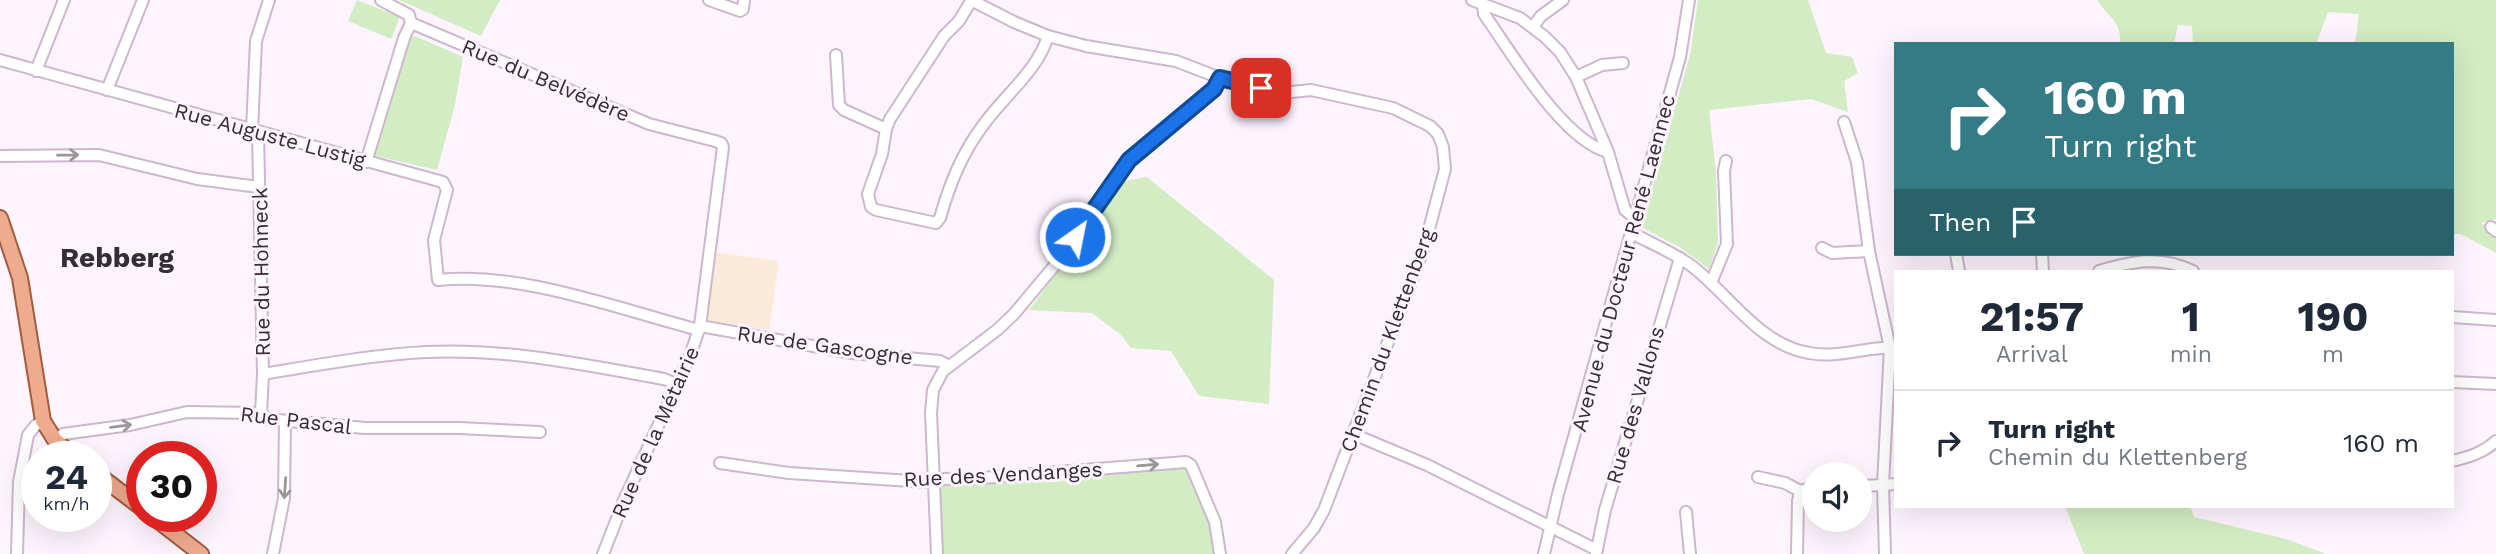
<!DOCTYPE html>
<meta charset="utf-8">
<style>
body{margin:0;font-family:"Work Sans",sans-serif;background:#f6f6f7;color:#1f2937;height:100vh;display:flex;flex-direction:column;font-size:26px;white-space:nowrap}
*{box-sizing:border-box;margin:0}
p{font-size:23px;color:#747a83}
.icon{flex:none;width:38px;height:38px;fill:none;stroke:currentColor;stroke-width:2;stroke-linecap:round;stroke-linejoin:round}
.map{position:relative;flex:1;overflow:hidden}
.side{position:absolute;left:1894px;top:270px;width:560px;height:238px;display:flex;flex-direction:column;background:#fff;border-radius:0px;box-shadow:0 7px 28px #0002}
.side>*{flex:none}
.banner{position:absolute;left:1894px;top:42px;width:560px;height:214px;border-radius:0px;box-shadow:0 7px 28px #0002;background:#347b86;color:#fff;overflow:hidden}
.fabs{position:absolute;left:1802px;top:462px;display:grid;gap:14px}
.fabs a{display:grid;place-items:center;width:70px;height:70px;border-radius:50%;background:#fff;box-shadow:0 7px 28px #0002;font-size:35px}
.speed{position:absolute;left:21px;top:441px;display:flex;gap:14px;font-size:35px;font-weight:700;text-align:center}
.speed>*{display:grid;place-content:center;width:91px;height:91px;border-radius:50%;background:#fff;box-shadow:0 7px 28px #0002;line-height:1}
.speed small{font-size:18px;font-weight:400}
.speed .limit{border:10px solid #d22;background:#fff;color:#111}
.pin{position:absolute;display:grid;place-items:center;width:60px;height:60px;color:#fff;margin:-30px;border-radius:14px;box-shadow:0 4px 10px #0006}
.me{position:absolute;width:77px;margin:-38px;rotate:33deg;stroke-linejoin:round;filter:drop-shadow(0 0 5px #0008)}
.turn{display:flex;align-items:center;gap:24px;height:147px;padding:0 35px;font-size:32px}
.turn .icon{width:91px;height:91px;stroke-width:2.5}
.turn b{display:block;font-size:49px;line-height:60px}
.then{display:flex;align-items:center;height:66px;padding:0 35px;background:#0003;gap:14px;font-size:26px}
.eta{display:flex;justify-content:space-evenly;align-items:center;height:119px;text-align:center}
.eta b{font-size:42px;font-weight:700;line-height:49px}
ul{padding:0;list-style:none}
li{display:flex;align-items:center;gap:21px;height:105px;padding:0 35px;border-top:2px solid #e0e1e3}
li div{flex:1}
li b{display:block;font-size:26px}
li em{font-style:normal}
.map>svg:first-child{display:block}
</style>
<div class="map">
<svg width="2496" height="554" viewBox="0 0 2496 554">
<rect width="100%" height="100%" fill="#fef4fe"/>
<!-- education -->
<polygon fill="#fcead9" points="712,252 779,261 769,330 704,320"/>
<!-- green -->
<g fill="#d2ecc3">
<polygon points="357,0 400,17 391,39 348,21"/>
<polygon points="399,0 500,0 481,36"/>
<polygon points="1698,0 1808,0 1826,53 1852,57 1858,73 1844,81 1848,112 1811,99 1709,110 1716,172 1718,242 1709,269 1681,248 1641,227 1690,55"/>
<path d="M2097 0H2496V219L2481 223 2496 235V253L2461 234H2452V44H2355L2359 14 2328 12 2316 44H2193L2192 26 2178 25 2174 44H2120C2122 21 2107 16 2097 0Z"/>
<polygon points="415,36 463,57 455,105 437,170 371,155 407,44 410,38"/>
<polygon points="1147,177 1274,280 1269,404 1199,396 1171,351 1131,348 1121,335 1092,313 1029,310 1125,181"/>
<polygon points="1184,465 1209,515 1217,554 940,554 938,498 940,482"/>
<polygon points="2065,506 2190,506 2194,517 2286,539 2326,554 2084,554"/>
</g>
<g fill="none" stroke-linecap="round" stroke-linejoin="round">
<defs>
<g id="minor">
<polyline points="381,0 409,15 411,23 649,124 715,141 721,143 723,147 700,326 690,356 625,498 603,554"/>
<polyline points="709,0 740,11 743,9 744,0"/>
<polyline points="971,0 1014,22 1048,36 1086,46 1176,61 1220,78 1282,93 1311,90 1393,108 1430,126 1438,134 1443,147 1445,169 1424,248 1324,510 1314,528 1292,554"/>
<polyline points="1472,0 1520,18 1545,37 1560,52 1576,77 1608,152 1625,210 1636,219"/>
<path d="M971 1 959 21 944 36 890 119 886 129 882 154 868 194 871 207 876 210 936 223 940 218C950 183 962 153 984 124 1005 95 1038 70 1048 36"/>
<path d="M1483 6 1484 14C1511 52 1563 141 1608 152"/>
<polyline points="1533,27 1541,16 1563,0"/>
<polyline points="836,55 839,105 844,110 886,129"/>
<path d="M0 60 443 182 447 190 434 240 438 280C519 271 619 309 699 330"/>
<polyline points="36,71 64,0"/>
<polyline points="1576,77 1602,65 1623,63"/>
<polyline points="107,90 143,0"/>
<polyline points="1844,122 1857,162 1869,251 1890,348 1883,485 1860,486"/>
<polyline points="252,130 256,41 269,0"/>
<polyline points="258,132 263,374 261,413"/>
<polyline points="0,156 99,155 197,179 259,187"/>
<polyline points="366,162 404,38 411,23"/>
<polyline points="2491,227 2496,231"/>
<path d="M1632 233C1652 244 1675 253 1693 267 1730 296 1760 345 1809 353 1838 359 1867 346 1895 348"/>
<polyline points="1822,248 1832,253 1869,251"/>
<polyline points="1956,254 1959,271"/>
<polyline points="2042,254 2043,271"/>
<path d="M2099 271C2133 261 2160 255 2193 271"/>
<polyline points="1711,283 1727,244 1724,171 1726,161"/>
<polyline points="2452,317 2496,320"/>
<polyline points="700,326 852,353 940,361 949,366"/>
<path d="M263 374C317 365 371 355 426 352 506 348 586 365 664 379L676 384"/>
<polyline points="2452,382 2496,384"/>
<polyline points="1353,434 1427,465 1597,550"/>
<polyline points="55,440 63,434 130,425 187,412 261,413 267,419 365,428 459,428 540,432"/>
<path d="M2452 461C2469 457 2483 453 2496 441"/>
<polyline points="720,463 789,473 926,482 944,479 982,478 1186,462 1191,465 1215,522 1220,554"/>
<polyline points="1758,477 1785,483 1800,491"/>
<polyline points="1686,512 1690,554"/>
<polyline points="17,554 19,482 28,435 35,426 43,421"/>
<polyline points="273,554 284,498 285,421"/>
<polyline points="937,554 931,413 933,390 943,371 997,330 1014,314 1060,259 1103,194 1129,160 1214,89 1220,78"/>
<polyline points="1544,554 1558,494 1680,57 1689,0"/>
<polyline points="1596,554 1605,510 1680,258"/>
<polyline points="1797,554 1798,501 1800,491 1815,487"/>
<polyline points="1885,554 1883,485 1895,484"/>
</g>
<g id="major">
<polyline points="0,218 20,278 43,421 55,440 75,457"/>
<polyline points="96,473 142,508"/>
<polyline points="152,516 201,554"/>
</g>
</defs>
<!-- minor casing -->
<use href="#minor" stroke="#cdb7ce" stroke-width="14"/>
<!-- major casing -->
<use href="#major" stroke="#a55b3d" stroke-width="18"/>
<!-- minor -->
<use href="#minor" stroke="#fff" stroke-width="10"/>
<!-- major -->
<use href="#major" stroke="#eeac8e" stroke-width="14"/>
</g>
<!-- one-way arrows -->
<defs><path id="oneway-shaft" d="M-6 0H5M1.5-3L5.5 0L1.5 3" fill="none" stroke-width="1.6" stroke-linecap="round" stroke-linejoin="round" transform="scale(1.75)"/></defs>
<g stroke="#9a969a">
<use href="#oneway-shaft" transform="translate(68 155) rotate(-1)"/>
<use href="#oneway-shaft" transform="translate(121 426) rotate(-8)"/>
<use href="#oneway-shaft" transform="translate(1148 465) rotate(-5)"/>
<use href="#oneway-shaft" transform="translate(285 488) rotate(94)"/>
</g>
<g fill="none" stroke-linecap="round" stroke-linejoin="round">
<defs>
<polyline id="route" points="1075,237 1129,160 1214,89 1220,78 1261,88"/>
</defs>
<!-- route casing -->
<use href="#route" stroke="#114b97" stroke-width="18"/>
<!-- route -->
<use href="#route" stroke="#1a73e8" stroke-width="12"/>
</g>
<g text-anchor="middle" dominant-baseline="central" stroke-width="6" stroke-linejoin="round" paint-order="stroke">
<!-- street labels -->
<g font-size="21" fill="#352c35" stroke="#fef4fe">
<text transform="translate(546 80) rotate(23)">Rue du Belvédère</text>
<text transform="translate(270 135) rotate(15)">Rue Auguste Lustig</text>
<text transform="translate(1623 263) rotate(-75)">Avenue du Docteur René Laennec</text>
<text transform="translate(261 272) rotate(-91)">Rue du Hohneck</text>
<text transform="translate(1387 340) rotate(-70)">Chemin du Klettenberg</text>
<text transform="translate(825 345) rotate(8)">Rue de Gascogne</text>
<text transform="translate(1635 405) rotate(-74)">Rue des Vallons</text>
<text transform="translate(296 420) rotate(7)">Rue Pascal</text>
<text transform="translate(655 432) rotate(-66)">Rue de la Métairie</text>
<text transform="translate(1003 474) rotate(-3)">Rue des Vendanges</text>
</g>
<!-- district labels -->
<g font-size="28" font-weight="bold" fill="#352c35" stroke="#fef4fe">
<text x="117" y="257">Rebberg</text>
</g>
</g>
</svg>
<div class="fabs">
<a><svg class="icon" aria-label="sound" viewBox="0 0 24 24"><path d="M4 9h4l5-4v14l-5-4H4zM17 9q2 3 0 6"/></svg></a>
</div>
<div class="speed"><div>24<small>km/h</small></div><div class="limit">30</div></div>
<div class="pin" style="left:1261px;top:88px;background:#d93025"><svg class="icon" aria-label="arrive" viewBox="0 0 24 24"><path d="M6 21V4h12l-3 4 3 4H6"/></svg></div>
<svg class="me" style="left:1075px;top:237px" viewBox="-20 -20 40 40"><circle r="17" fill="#1a73e8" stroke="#fff" stroke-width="3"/><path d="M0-11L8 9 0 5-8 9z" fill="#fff"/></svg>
<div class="banner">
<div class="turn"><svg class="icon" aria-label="right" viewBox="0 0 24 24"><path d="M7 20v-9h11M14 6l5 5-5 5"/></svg><div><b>160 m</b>Turn right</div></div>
<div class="then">Then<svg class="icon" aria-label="arrive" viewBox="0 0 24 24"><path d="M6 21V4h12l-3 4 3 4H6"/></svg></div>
</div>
<section class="side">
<div class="eta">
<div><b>21:57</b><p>Arrival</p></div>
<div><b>1</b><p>min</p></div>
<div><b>190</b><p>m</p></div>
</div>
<ul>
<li><svg class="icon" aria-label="right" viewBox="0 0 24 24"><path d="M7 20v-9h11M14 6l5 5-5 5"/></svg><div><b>Turn right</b><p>Chemin du Klettenberg</p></div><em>160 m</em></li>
</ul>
</section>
</div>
